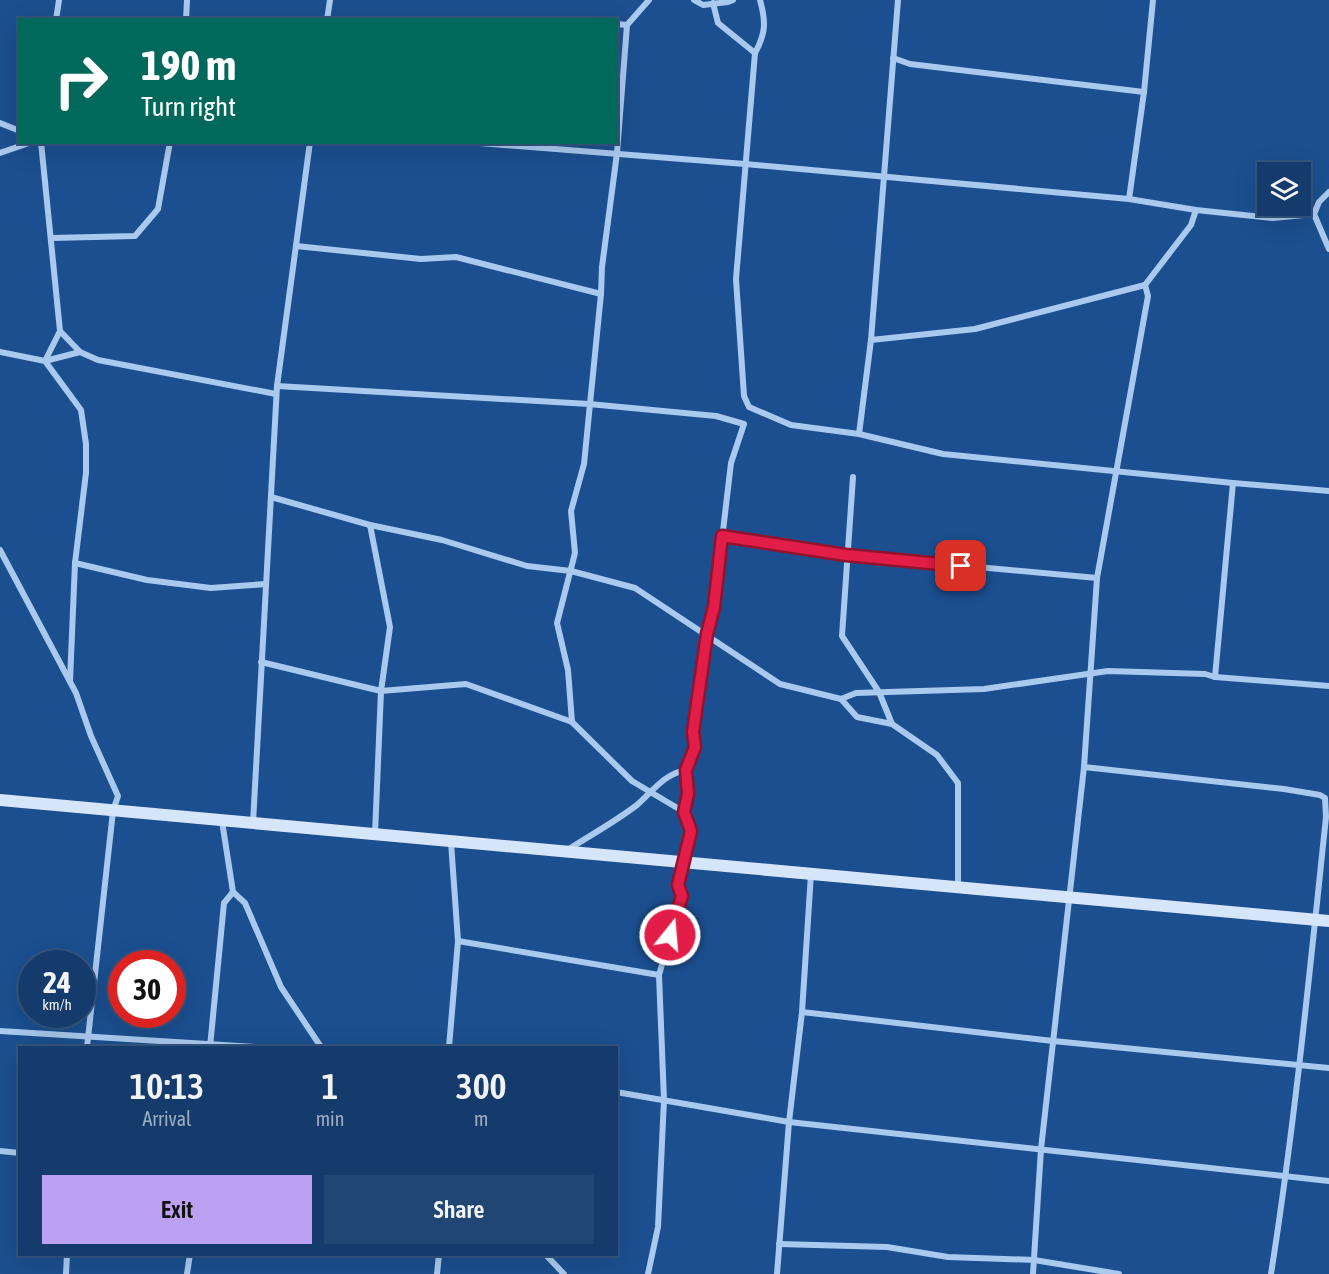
<!DOCTYPE html>
<style>
body{margin:0;font-family:"Asap Condensed",sans-serif;background:#214673;color:#f1f3f6;height:100vh;display:flex;flex-direction:column;font-size:22px;white-space:nowrap}
*{box-sizing:border-box;margin:0}
p{font-size:20px;color:#9dadc1}
.icon{flex:none;width:33px;height:33px;fill:none;stroke:currentColor;stroke-width:2;stroke-linecap:round;stroke-linejoin:round}
.map{position:relative;flex:1;overflow:hidden}
.panel{position:absolute;left:18px;top:1046px;width:600px;height:210px;display:flex;flex-direction:column;background:#143b6b;border-radius:0px;box-shadow:0 6px 24px #0002,0 0 0 2px #33557e}
.panel>*{flex:none}
.banner{position:absolute;left:18px;top:18px;width:600px;height:126px;border-radius:0px;box-shadow:0 6px 24px #0002,0 0 0 2px #33557e;background:#00695c;color:#fff;overflow:hidden}
.tools{position:absolute;left:1257px;top:162px;display:grid;gap:12px}
.tools a{display:grid;place-items:center;width:54px;height:54px;border-radius:0px;background:#143b6b;box-shadow:0 6px 24px #0002,0 0 0 2px #33557e;font-size:30px}
.speed{position:absolute;left:18px;top:950px;display:flex;gap:12px;font-size:30px;font-weight:700;text-align:center}
.speed>*{display:grid;place-content:center;width:78px;height:78px;border-radius:50%;background:#143b6b;box-shadow:0 6px 24px #0002,0 0 0 2px #33557e;line-height:1}
.speed small{font-size:15px;font-weight:400}
.speed .limit{border:9px solid #d22;background:#fff;color:#111}
.pin{position:absolute;display:grid;place-items:center;width:51px;height:51px;color:#fff;margin:-26px;border-radius:12px;box-shadow:0 3px 9px #0006}
.me{position:absolute;width:66px;margin:-33px;rotate:17deg;stroke-linejoin:round;filter:drop-shadow(0 0 4px #0008)}
.turn{display:flex;align-items:center;gap:21px;height:126px;padding:0 24px;font-size:27px}
.turn .icon{width:78px;height:78px;stroke-width:2.5}
.turn b{display:block;font-size:42px;line-height:51px}
.eta{display:flex;justify-content:space-evenly;align-items:center;height:102px;text-align:center}
.eta b{font-size:36px;font-weight:600;line-height:42px}
.action{display:flex;gap:12px;margin-top:auto;padding:12px 24px}
.action a{flex:1;height:69px;border-radius:0px;background:#bca0f2;color:#111;font-size:24px;font-weight:600;line-height:69px;text-align:center}
.action a+a{background:#214673;color:#f1f3f6}
.map>svg:first-child{display:block}
</style>
<div class="map">
<svg width="1329" height="1274" viewBox="0 0 1329 1274">
<rect width="100%" height="100%" fill="#1b4f8f"/>
<g fill="none" stroke-linecap="round" stroke-linejoin="round">
<!-- street -->
<g stroke="#a9c9ee" stroke-width="6">
<polyline points="694,0 703,5 728,2 733,0"/>
<path d="M760 0C766 22 766 33 755 53L736 279 744 396 749 407 791 425 859 434 943 454 1233 483 1329 491"/>
<polyline points="713,3 718,23 755,53"/>
<polyline points="56,20 59,0"/>
<polyline points="186,20 187,0"/>
<polyline points="327,20 330,0"/>
<polyline points="616,24 627,25"/>
<polyline points="893,58 910,64 1144,92"/>
<polyline points="0,123 20,131"/>
<polyline points="41,142 60,331 80,352 98,360 276,394"/>
<polyline points="467,142 745,164 1129,199 1196,210 1273,218 1314,214"/>
<polyline points="0,153 32,142"/>
<polyline points="1329,192 1319,202 1314,214 1329,249"/>
<polyline points="1129,199 1144,92 1153,0"/>
<polyline points="52,238 135,236 158,209 170,142"/>
<polyline points="296,246 421,259 456,257 601,294 602,267 617,153 627,25 649,0"/>
<polyline points="60,331 45,361 81,410 86,444 86,473 75,563 147,580 211,588 266,584"/>
<polyline points="871,340 975,329 1145,285 1191,225 1196,210"/>
<polyline points="0,352 45,361 80,352"/>
<polyline points="277,386 589,404 716,416 744,424 731,463 714,607 707,634 693,732 695,747 686,770 688,794 684,812 691,831 678,885 682,896 659,975 664,1100 658,1227 648,1274"/>
<polyline points="859,434 871,340 898,0"/>
<polyline points="853,477 842,636 879,692 892,724"/>
<polyline points="271,497 370,525 442,540 527,566 571,571 635,588 780,684 841,699 857,717 892,724 937,755 958,783 958,887"/>
<polyline points="370,525 390,627 381,691 375,834"/>
<polyline points="722,536 847,555 1097,578"/>
<polyline points="0,550 76,693 91,736 118,796 113,811 87,1047"/>
<polyline points="261,662 381,691 466,684 572,722 632,781 684,812"/>
<polyline points="1215,677 1233,483"/>
<polyline points="70,681 75,563"/>
<polyline points="841,699 856,693 984,689 1108,671 1205,674 1215,677 1329,686"/>
<polyline points="572,722 568,670 557,623 575,553 571,511 584,464 601,294"/>
<path d="M1084 767 1284 789 1320 795 1325 798 1326 817C1310 969 1295 1122 1271 1274"/>
<polyline points="222,821 233,892 245,903 281,987 321,1047"/>
<polyline points="253,823 277,386 310,142"/>
<path d="M569 849C591 835 616 821 637 805 653 791 664 774 686 770"/>
<polyline points="458,941 659,975"/>
<polyline points="802,1012 1053,1041 1329,1068"/>
<polyline points="0,1031 255,1047"/>
<polyline points="210,1047 224,903 233,892"/>
<polyline points="449,1047 458,941 451,842"/>
<polyline points="616,1092 789,1122 1329,1181"/>
<polyline points="0,1151 20,1153"/>
<polyline points="779,1244 887,1247 948,1257 1034,1260 1119,1274"/>
<polyline points="545,1254 564,1274"/>
<polyline points="66,1274 67,1254"/>
<polyline points="187,1274 190,1254"/>
<polyline points="437,1274 439,1254"/>
<polyline points="777,1274 789,1122 802,1012 811,874"/>
<polyline points="1033,1274 1041,1149 1084,767 1097,578 1148,296 1145,285"/>
</g>
<!-- secondary -->
<polyline stroke="#d6e6fa" stroke-width="12" points="0,800 1329,921"/>
</g>
<g fill="none" stroke-linecap="round" stroke-linejoin="round">
<defs>
<polyline id="route" points="670,935 682,896 678,885 691,831 684,812 688,794 686,770 695,747 693,732 707,634 714,607 722,536 846,555 961,566"/>
</defs>
<!-- route casing -->
<use href="#route" stroke="#92132f" stroke-width="15"/>
<!-- route -->
<use href="#route" stroke="#e11d48" stroke-width="10"/>
</g>
</svg>
<div class="tools">
<a><svg class="icon" aria-label="layers" viewBox="0 0 24 24"><path d="M12 4l9 5-9 5-9-5zM3 14l9 5 9-5"/></svg></a>
</div>
<div class="speed"><div>24<small>km/h</small></div><div class="limit">30</div></div>
<div class="pin" style="left:961px;top:566px;background:#d93025"><svg class="icon" aria-label="arrive" viewBox="0 0 24 24"><path d="M6 21V4h12l-3 4 3 4H6"/></svg></div>
<svg class="me" style="left:670px;top:935px" viewBox="-20 -20 40 40"><circle r="17" fill="#e11d48" stroke="#fff" stroke-width="3"/><path d="M0-11L8 9 0 5-8 9z" fill="#fff"/></svg>
<div class="banner">
<div class="turn"><svg class="icon" aria-label="right" viewBox="0 0 24 24"><path d="M7 20v-9h11M14 6l5 5-5 5"/></svg><div><b>190 m</b>Turn right</div></div>
</div>
<section class="panel">
<div class="eta">
<div><b>10:13</b><p>Arrival</p></div>
<div><b>1</b><p>min</p></div>
<div><b>300</b><p>m</p></div>
</div>
<div class="action"><a>Exit</a><a>Share</a></div>
</section>
</div>
